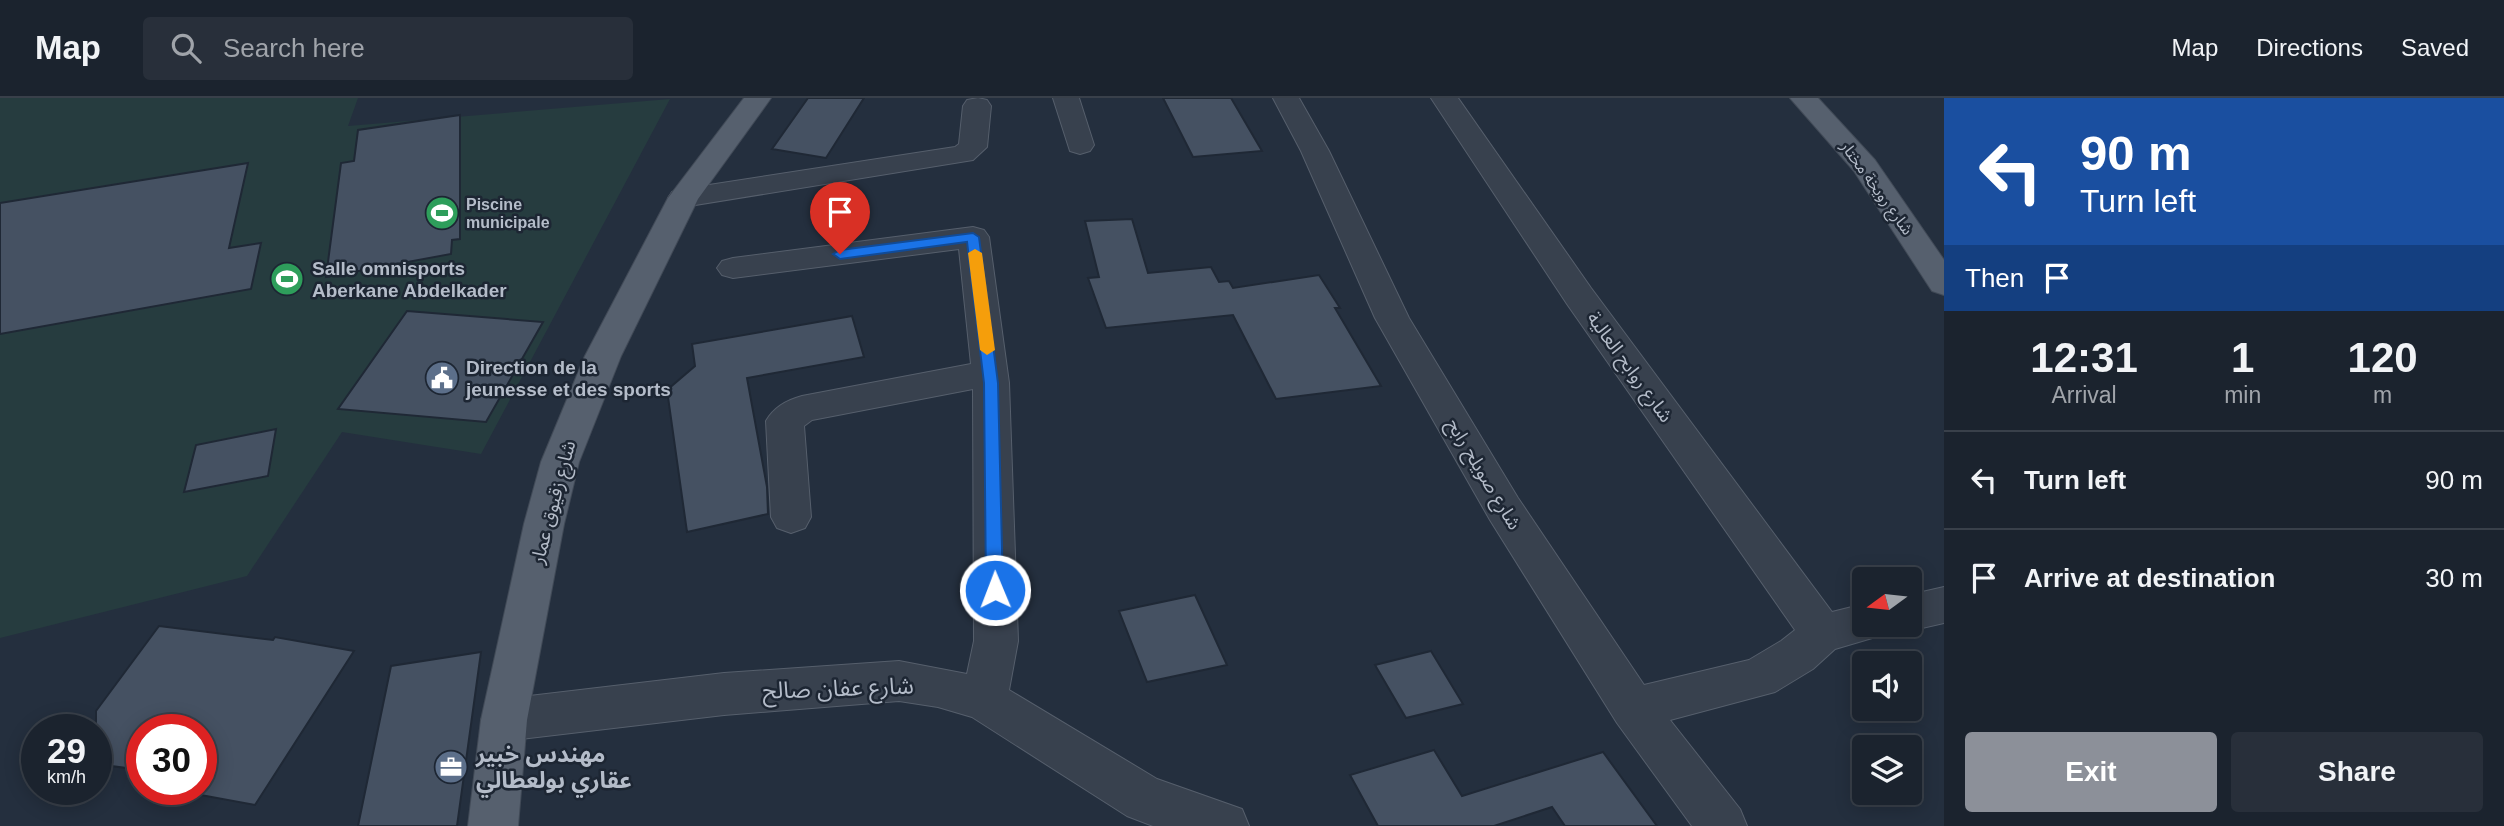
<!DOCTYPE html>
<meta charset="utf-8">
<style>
body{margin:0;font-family:Helvetica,"Noto Sans Arabic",sans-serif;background:#282f3a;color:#f1f3f6;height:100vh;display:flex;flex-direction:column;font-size:26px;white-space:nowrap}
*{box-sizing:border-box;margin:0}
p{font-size:23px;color:#a0a4aa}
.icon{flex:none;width:38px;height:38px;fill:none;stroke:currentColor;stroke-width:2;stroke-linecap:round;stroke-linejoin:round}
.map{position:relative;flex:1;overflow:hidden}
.drawer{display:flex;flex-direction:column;background:#1b232e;width:560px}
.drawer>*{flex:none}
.hud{background:#1a4fa0;color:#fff;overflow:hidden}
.needle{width:46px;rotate:255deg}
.controls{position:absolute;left:1852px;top:469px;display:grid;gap:14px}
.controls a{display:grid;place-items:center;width:70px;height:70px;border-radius:7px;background:#1b232e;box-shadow:0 4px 18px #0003,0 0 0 2px #39404a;font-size:35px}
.speed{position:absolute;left:21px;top:616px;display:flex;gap:14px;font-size:35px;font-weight:700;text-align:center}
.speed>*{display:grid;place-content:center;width:91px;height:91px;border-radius:50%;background:#1b232e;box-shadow:0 4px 18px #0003,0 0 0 2px #39404a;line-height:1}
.speed small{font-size:18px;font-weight:400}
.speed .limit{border:10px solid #d22;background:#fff;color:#111}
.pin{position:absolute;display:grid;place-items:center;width:60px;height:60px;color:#fff;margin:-72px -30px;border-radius:50% 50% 50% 0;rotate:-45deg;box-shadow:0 0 7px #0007}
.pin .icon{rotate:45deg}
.me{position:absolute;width:77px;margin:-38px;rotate:359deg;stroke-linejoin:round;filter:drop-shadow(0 0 5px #0008)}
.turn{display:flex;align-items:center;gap:24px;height:147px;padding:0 21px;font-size:32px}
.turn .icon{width:91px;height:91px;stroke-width:2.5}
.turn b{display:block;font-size:49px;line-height:60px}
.then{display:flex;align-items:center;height:66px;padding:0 21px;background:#0003;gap:14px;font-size:26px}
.eta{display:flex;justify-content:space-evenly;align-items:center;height:119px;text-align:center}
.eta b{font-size:42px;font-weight:600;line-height:49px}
.primary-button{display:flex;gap:14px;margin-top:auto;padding:14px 21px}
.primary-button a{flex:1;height:80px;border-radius:7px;background:#8c9099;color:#fff;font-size:28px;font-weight:600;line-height:80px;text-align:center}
.primary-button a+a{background:#282f3a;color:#f1f3f6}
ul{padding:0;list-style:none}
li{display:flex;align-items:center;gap:21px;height:98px;padding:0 21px;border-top:2px solid #39404a}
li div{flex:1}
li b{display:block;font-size:26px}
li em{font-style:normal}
header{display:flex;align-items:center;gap:42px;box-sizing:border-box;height:98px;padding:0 35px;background:#1b232e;border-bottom:2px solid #39404a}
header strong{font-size:33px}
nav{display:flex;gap:38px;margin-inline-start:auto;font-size:24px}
.search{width:490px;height:63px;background:#282f3a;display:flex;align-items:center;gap:18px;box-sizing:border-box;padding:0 24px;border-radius:7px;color:#a0a4aa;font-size:26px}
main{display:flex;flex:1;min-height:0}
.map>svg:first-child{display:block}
</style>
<header>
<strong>Map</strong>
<div class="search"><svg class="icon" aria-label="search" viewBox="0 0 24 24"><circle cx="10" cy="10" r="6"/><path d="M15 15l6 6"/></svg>Search here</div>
<nav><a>Map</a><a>Directions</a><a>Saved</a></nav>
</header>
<main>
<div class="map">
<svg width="1944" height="728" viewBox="0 0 1944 728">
<rect width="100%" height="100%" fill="#242f3e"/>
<!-- green -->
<polygon fill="#263c3f" points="0,0 358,0 348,28 670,1 481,356 342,334 247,478 0,540"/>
<!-- building -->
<g fill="#455162" stroke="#1f2835" stroke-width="2">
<polygon points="808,0 864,0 826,60 772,51"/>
<polygon points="1163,0 1231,0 1262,53 1193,59"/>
<polygon points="460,17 460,141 452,142 451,156 326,179 341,65 354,63 358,32"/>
<polygon points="248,65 229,150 261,145 251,191 0,236 0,105"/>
<polygon points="1132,121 1148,175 1211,169 1219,184 1229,183 1233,190 1319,177 1340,210 1335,210 1381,288 1276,301 1233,217 1106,230 1088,180 1099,179 1085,123"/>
<polygon points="407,213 543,224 486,324 338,311"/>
<polygon points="852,218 864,259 747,280 767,389 768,416 687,434 667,292 695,268 692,246"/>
<polygon points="276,331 268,378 184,394 196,347"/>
<polygon points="1195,497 1227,567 1147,584 1119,513"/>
<polygon points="159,528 273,542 275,539 354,553 255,707 168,691 201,691 201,632 142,632 142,672 96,666 96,613"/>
<polygon points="1431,553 1463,606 1406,620 1375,567"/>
<polygon points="481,554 457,728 358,728 391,568"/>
<polygon points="1434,652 1462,698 1603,654 1657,728 1565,728 1552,709 1494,728 1378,728 1350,677"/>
</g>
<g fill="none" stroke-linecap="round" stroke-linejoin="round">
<defs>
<g id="minor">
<polygon points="978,0 987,2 991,8 987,49 973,62 683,109 672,106 668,100 672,94 683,91 955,49 959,46 963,8 967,2"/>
<polygon points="1053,0 1079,0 1094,47 1090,53 1080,56 1070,53"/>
<polygon points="1273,0 1299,0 1329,53 1409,220 1518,400 1644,587 1749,562 1781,543 1795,532 1567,206 1431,0 1458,0 1591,190 1832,514 1864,506 1864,527 1885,527 1879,538 1835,551 1813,571 1775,594 1670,622 1740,711 1747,728 1692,728 1617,625 1490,422 1375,220 1301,53"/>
<path d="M973 129 984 132 989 139 1009 285 1018 543 1009 592 1157 681 1242 711 1249 728H1153L1127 718 972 619 938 609 899 603 724 617 504 643 487 637 481 622 487 607 504 601 724 575 899 563 967 576 974 543 973 291 812 322 804 328 811 419 805 430 791 435 777 430 771 419 766 323C774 309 787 302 802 298L971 266 959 151 733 180 722 177 717 170 722 163 733 160Z"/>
<polygon points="1944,489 1944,525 1909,533 1894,528 1909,527 1909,497"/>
</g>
<g id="major">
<polygon points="744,0 771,0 698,101 621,258 579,364 564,426 527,622 518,728 468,728 481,622 524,426 541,364 585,258 668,100"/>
<polygon points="1790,0 1818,0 1875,62 1944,162 1944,197 1932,193 1854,73"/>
</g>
</defs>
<!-- minor casing -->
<use href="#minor" stroke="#565f6c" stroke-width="2"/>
<!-- major casing -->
<use href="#major" stroke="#414a57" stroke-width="2"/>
<!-- minor -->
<use href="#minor" fill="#38414e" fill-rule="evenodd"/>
<!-- major -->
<use href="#major" fill="#56606e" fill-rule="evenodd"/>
</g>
<!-- route -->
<polygon fill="#1a73e8" stroke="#114b97" stroke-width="2" points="973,135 979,139 998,285 1003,492 1001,497 995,499 988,497 986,492 984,285 967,144 840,161 833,156 840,152"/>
<!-- slow -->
<polygon fill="#f59e0b" points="975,151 982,155 995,252 987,257 980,252 968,155"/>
<!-- icons -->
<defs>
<symbol id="stadium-disc" viewBox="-11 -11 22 22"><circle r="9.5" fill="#2e9e5b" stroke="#1d2633"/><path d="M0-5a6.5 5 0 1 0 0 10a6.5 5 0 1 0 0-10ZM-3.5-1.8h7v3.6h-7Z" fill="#fff"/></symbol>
<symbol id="civic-disc" viewBox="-11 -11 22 22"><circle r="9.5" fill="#5c6f8a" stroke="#1d2633"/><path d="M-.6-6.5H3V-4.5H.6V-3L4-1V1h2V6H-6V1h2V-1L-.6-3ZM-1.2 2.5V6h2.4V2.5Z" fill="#fff"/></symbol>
<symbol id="office-disc" viewBox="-11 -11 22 22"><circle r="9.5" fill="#5c6f8a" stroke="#1d2633"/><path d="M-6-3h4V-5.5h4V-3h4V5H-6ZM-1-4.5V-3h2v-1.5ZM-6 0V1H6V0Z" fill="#fff"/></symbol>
</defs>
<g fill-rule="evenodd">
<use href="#stadium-disc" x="423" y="96" width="38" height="38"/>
<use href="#stadium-disc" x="268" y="162" width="38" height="38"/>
<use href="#civic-disc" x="423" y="261" width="38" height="38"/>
<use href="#office-disc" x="432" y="650" width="38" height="38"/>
</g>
<g text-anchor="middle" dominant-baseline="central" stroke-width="5" stroke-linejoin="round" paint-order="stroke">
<!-- far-street labels -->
<g font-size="16" fill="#b4bcc9" stroke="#1d2633">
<text transform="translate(1877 90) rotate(54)">شارع رويخة مختار</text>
</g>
<!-- far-poi labels -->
<g font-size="16" font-weight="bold" fill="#b4bcc9" stroke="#1d2633" text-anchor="start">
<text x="466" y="106">Piscine<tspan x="466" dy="18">municipale</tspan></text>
</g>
<!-- poi labels -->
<g font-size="19" font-weight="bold" fill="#b4bcc9" stroke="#1d2633" text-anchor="start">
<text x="312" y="170">Salle omnisports<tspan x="312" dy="22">Aberkane Abdelkader</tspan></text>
<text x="466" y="269">Direction de la<tspan x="466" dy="22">jeunesse et des sports</tspan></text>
</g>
<!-- street labels -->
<g font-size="19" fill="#b4bcc9" stroke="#1d2633">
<text transform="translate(1630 269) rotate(54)">شارع روابح العالية</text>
<text transform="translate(1484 376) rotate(59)">شارع صويلح رابح</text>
<text transform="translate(553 404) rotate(-75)">شارع زقيوق عمار</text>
</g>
<!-- near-street labels -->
<g font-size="23" fill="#b4bcc9" stroke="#1d2633">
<text transform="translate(838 590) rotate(-2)">شارع عفان صالح</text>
</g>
<!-- near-poi labels -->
<g font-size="23" font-weight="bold" fill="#b4bcc9" stroke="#1d2633" text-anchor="start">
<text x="476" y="656">مهندس خبير<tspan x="476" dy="26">عقاري بولعطالي</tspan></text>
</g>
</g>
</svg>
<div class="controls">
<a><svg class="needle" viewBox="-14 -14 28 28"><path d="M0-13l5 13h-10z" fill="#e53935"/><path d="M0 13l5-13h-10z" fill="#a0a4aa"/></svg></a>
<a><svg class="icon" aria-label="sound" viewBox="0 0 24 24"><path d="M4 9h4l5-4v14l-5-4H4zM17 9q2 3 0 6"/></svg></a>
<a><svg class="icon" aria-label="layers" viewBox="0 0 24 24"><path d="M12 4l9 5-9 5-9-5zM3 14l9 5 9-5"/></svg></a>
</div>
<div class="speed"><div>29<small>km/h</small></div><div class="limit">30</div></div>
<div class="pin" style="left:840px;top:156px;background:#d93025"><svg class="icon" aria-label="arrive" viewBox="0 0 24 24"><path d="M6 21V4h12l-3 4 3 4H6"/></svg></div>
<svg class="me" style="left:995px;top:492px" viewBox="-20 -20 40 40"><circle r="17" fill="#1a73e8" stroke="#fff" stroke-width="3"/><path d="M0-11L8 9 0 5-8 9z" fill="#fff"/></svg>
</div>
<section class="drawer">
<div class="hud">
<div class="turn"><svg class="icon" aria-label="left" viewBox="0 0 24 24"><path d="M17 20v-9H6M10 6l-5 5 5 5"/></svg><div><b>90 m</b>Turn left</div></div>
<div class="then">Then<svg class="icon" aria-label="arrive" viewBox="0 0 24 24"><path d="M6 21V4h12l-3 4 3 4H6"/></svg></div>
</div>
<div class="eta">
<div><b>12:31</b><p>Arrival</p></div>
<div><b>1</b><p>min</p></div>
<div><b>120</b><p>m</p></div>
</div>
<ul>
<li><svg class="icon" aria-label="left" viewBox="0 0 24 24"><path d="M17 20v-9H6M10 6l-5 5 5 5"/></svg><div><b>Turn left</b></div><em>90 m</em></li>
<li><svg class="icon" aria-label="arrive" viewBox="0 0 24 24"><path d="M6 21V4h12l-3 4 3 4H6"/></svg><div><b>Arrive at destination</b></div><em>30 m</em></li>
</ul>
<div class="primary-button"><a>Exit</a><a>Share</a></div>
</section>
</main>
